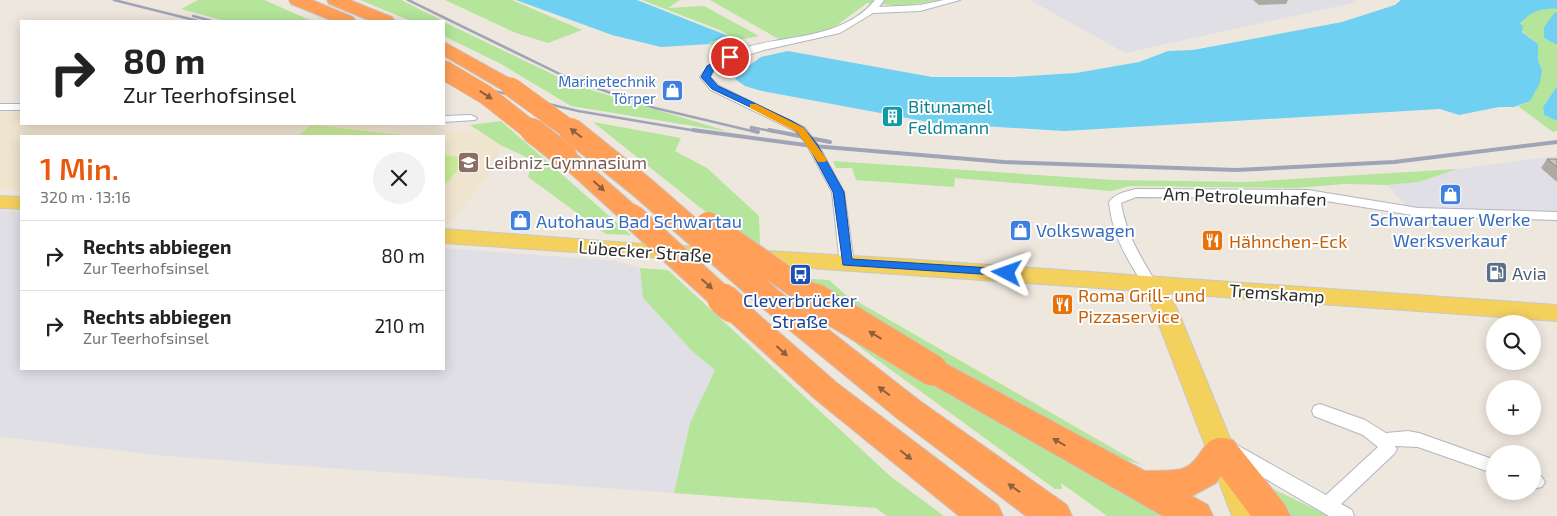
<!DOCTYPE html>
<html lang="de">
<meta charset="utf-8">
<style>
body{margin:0;font-family:"Exo 2",sans-serif;background:#f2f2f2;color:#222;height:100vh;display:flex;flex-direction:column;font-size:19px;white-space:nowrap}
*{box-sizing:border-box;margin:0}
p{font-size:16px;color:#767676}
.icon{flex:none;width:28px;height:28px;fill:none;stroke:currentColor;stroke-width:2;stroke-linecap:round;stroke-linejoin:round}
.map{position:relative;flex:1;overflow:hidden}
.drawer{position:absolute;left:20px;top:135px;width:425px;height:235px;display:flex;flex-direction:column;background:#fff;border-radius:0px;box-shadow:0 2px 12px #0003}
.drawer>*{flex:none}
.hud{position:absolute;left:20px;top:20px;width:425px;height:105px;border-radius:0px;box-shadow:0 2px 12px #0003;background:#fff;color:#222;overflow:hidden}
.controls{position:absolute;left:1486px;top:315px;display:grid;gap:10px}
.controls a{display:grid;place-items:center;width:55px;height:55px;border-radius:50%;background:#fff;box-shadow:0 2px 12px #0003;font-size:25px}
.pin{position:absolute;display:grid;place-items:center;width:42px;height:42px;color:#fff;margin:-21px;border:2px solid #fff;border-radius:50%;box-shadow:0 1px 5px #0007}
.me{position:absolute;width:55px;margin:-28px;rotate:274deg;stroke-linejoin:round;filter:drop-shadow(0 0 4px #0008)}
.turn{display:flex;align-items:center;gap:18px;height:105px;padding:0 20px;font-size:22px}
.turn .icon{width:65px;height:65px;stroke-width:2.5}
.turn b{display:block;font-size:35px;line-height:42px}
.round{display:grid;place-items:center;flex:none;width:52px;height:52px;border-radius:26px;background:#f2f2f2}
.summary{display:flex;align-items:center;justify-content:space-between;height:85px;padding:0 20px}
h1{font-size:30px;font-weight:600;line-height:38px;color:#ea580c}
ul{padding:0;list-style:none}
li{display:flex;align-items:center;gap:15px;height:70px;padding:0 20px;border-top:1px solid #e0e0e0}
li div{flex:1}
li b{display:block;font-size:19px}
li em{font-style:normal}
.map>svg:first-child{display:block}
</style>
<div class="map">
<svg width="1557" height="516" viewBox="0 0 1557 516">
<rect width="100%" height="100%" fill="#eee7de"/>
<!-- industrial -->
<g fill="#e1dfe6">
<polygon points="1030,0 1356,0 1353,3 1125,53"/>
<polygon points="1557,156 1557,221 1416,217 1387,185 1419,182 1457,169"/>
<polygon points="0,210 21,212 21,369 444,369 444,248 617,261 640,268 643,298 693,352 715,370 690,423 674,493 166,456 0,437"/>
</g>
<!-- education -->
<polygon fill="#efe4ce" points="0,112 21,113 21,124 361,124 483,132 502,146 487,177 449,224 444,223 444,136 21,136 21,190 0,188"/>
<!-- green -->
<g fill="#b4e59a">
<polygon points="198,0 264,0 312,21 225,21 181,9"/>
<polygon points="360,0 401,0 443,21 411,21"/>
<polygon points="445,0 512,0 582,30 548,43 516,33"/>
<polygon points="642,0 680,0 668,8 704,6 759,36 711,45 709,42 731,37 720,30"/>
<polygon points="710,0 941,0 903,6 867,3 833,28 782,41"/>
<polygon points="1541,8 1557,9 1557,13 1555,13 1544,27 1544,38 1557,45 1557,86 1543,107 1544,115 1557,121 1557,131 1553,132 1518,106 1530,101 1542,70 1538,60 1538,44 1522,31 1520,24 1529,14"/>
<polygon points="444,22 575,85 730,132 571,106 501,64 444,36"/>
<polygon points="501,121 631,235 606,234 528,177 533,160 502,146 470,125"/>
<polygon points="593,122 681,138 675,151 707,168 759,216 760,246 746,244"/>
<polygon points="833,161 1112,180 1247,182 1457,169 1419,182 1387,185 1345,184 1296,188 1130,186 1111,191 955,178 954,187 856,180 852,168 836,168"/>
<polygon points="640,268 668,270 890,476 944,516 887,516 876,508 674,493 690,423 715,370 693,352 643,298"/>
<polygon points="795,278 829,280 846,295 1142,465 1121,458 829,300"/>
<polygon points="819,313 1183,516 1107,516 1061,483 1062,489 1055,489 865,351"/>
<polygon points="1267,486 1329,516 1284,516"/>
</g>
<!-- pitch -->
<g fill="#c8ec96">
<polygon points="311,125 412,136 298,136"/>
<polygon points="444,155 468,158 444,186"/>
</g>
<!-- water -->
<g fill="#70d0f1">
<polygon points="516,0 637,0 731,37 709,42 710,44 661,47 612,35"/>
<path d="M1401 0H1557V9C1541 8 1531 11 1520 24L1523 26 1522 32 1538 44V60L1542 70 1540 83 1530 101 1514 107H1499L1459 115 1440 109 1064 131 934 123 762 91 745 86 735 79 747 67 761 57 788 51 932 77H1014L1076 73 1139 62 1168 51 1193 50 1342 22 1395 5Z"/>
<polygon points="1555,12 1557,13 1557,45 1544,38 1544,27"/>
<polygon points="1557,86 1557,121 1544,115 1543,107"/>
</g>
<g fill="none" stroke-linecap="round" stroke-linejoin="round">
<defs>
<g id="minor">
<path d="M875 0H884L879 7 920 5 944 0H960L920 11 873 13 840 33 764 50 729 61 715 69 710 77 719 86 805 128 819 146 844 192 854 263 847 267 840 263 832 192 808 147 797 132 711 90 700 77C736 24 831 55 875 0Z"/>
<rect x="0" y="104" width="21" height="6"/>
<polygon points="471,115 477,118 475,120 444,122 444,116"/>
<path d="M1136 189 1308 190 1418 208 1557 212V220L1418 216 1308 198 1136 197 1121 203C1126 234 1141 258 1157 284L1150 289 1145 287C1127 260 1112 234 1109 202 1116 193 1125 192 1136 189Z"/>
<polygon points="1320,404 1365,420 1386,433 1408,431 1419,433 1495,460 1495,474 1418,447 1395,446 1397,449 1394,454 1341,504 1352,510 1354,516 1329,516 1225,455 1222,450 1225,445 1231,443 1237,445 1326,495 1378,447 1363,435 1314,416 1312,411 1314,406"/>
<polygon points="1532,474 1542,477 1545,482 1542,487 1532,489"/>
</g>
<g id="primary">
<polygon points="0,196 21,197 21,209 0,208"/>
<polygon points="444,229 628,243 905,259 1557,305 1557,321 1167,293 1177,309 1262,516 1232,516 1153,309 1142,291 444,243"/>
</g>
<g id="motorway">
<polygon points="289,0 312,0 353,17 356,21 333,21 291,4"/>
<polygon points="327,0 350,0 392,17 395,21 371,21 329,4"/>
<polygon points="444,42 518,83 521,87 518,91 511,93 504,91 444,56"/>
<polygon points="565,149 573,151 641,211 644,216 641,221 632,223 623,221 557,161 554,156 557,151"/>
<polygon points="769,289 779,291 920,401 1067,505 1072,516 1026,516 898,419 759,305 755,298 759,291"/>
<polygon points="732,297 742,300 837,383 998,505 1003,516 959,516 815,399 722,314 718,307 722,300"/>
<path d="M932 359 943 362 1145 471C1156 470 1173 472 1184 468 1206 458 1201 430 1233 440L1285 505 1290 516H1251L1221 476 1216 483 1192 496 1208 505 1213 516H1163L921 378 917 370 921 362Z"/>
</g>
</defs>
<!-- minor casing -->
<use href="#minor" stroke="#b2b5c0" stroke-width="2"/>
<!-- primary casing -->
<use href="#primary" stroke="#c8c8c8" stroke-width="2"/>
<!-- motorway casing -->
<use href="#motorway" stroke="#c8c8c8" stroke-width="2"/>
<!-- minor -->
<use href="#minor" fill="#fff" fill-rule="evenodd"/>
<!-- primary -->
<use href="#primary" fill="#f4d05d" fill-rule="evenodd"/>
<!-- motorway -->
<use href="#motorway" fill="#ff9f58" fill-rule="evenodd"/>
<!-- rail-far1 -->
<g stroke="#a0a4b7" stroke-width="2.5">
<polyline points="114,0 198,21"/>
<polyline points="408,0 570,79 655,108 756,132"/>
<polyline points="193,16 212,21"/>
<polyline points="444,79 578,111 703,132"/>
<polyline points="751,127 775,132"/>
</g>
<!-- rail -->
<g stroke="#a0a4b7" stroke-width="4">
<polyline points="693,130 813,146 1004,162 1236,170 1394,162 1557,142"/>
<polyline points="751,130 758,132"/>
<polyline points="769,130 830,142"/>
</g>
<defs>
<g id="motorway-bridge-far2">
<polyline points="444,70 486,95 533,132"/>
<polyline points="511,87 573,132"/>
</g>
<g id="motorway-bridge-far1">
<polyline points="532,130 565,156"/>
<polyline points="571,130 643,188 769,298"/>
<polyline points="632,216 724,300"/>
<polyline points="708,224 817,300"/>
</g>
<g id="motorway-bridge">
<polyline points="723,299 732,307"/>
<polyline points="815,299 932,370"/>
</g>
</defs>
<!-- motorway-bridge-far2 casing -->
<use href="#motorway-bridge-far2" stroke="#c8c8c8" stroke-width="20" stroke-linecap="butt"/>
<!-- motorway-bridge-far1 casing -->
<use href="#motorway-bridge-far1" stroke="#c8c8c8" stroke-width="26" stroke-linecap="butt"/>
<!-- motorway-bridge casing -->
<use href="#motorway-bridge" stroke="#c8c8c8" stroke-width="33" stroke-linecap="butt"/>
<!-- motorway-bridge-far2 -->
<use href="#motorway-bridge-far2" stroke="#ff9f58" stroke-width="19"/>
<!-- motorway-bridge-far1 -->
<use href="#motorway-bridge-far1" stroke="#ff9f58" stroke-width="24"/>
<!-- motorway-bridge -->
<use href="#motorway-bridge" stroke="#ff9f58" stroke-width="31"/>
</g>
<!-- wall -->
<g fill="#ada9a3">
<polygon points="1253,0 1288,0 1286,4 1259,5"/>
<polygon points="1547,159 1557,159 1557,182 1541,168"/>
</g>
<!-- building -->
<polygon fill="#c9c4bd" stroke="#8d8984" points="1547,159 1557,159 1557,167"/>
<!-- one-way arrows -->
<defs><path id="oneway-solid" d="M-6-.8H1V-3.2L6.5 0L1 3.2V.8H-6Z" transform="scale(1.25)"/></defs>
<g fill="#8b6040">
<use href="#oneway-solid" transform="translate(486 95) rotate(33)"/>
<use href="#oneway-solid" transform="translate(576 133) rotate(-143)"/>
<use href="#oneway-solid" transform="translate(599 186) rotate(42)"/>
<use href="#oneway-solid" transform="translate(707 284) rotate(42)"/>
<use href="#oneway-solid" transform="translate(875 335) rotate(-149)"/>
<use href="#oneway-solid" transform="translate(782 351) rotate(42)"/>
<use href="#oneway-solid" transform="translate(884 391) rotate(-143)"/>
<use href="#oneway-solid" transform="translate(1059 442) rotate(-150)"/>
<use href="#oneway-solid" transform="translate(906 455) rotate(39)"/>
<use href="#oneway-solid" transform="translate(1014 488) rotate(-145)"/>
</g>
<!-- route -->
<polygon fill="#1a73e8" stroke="#114b97" points="727,55 734,57 714,69 710,77 718,86 792,121 804,128 817,144 844,192 852,259 1007,269 1011,270 1011,276 843,265 833,192 809,147 797,132 786,124 712,89 701,77 707,66"/>
<!-- slow -->
<polygon fill="#f59e0b" points="750,104 756,104 804,128 827,160 825,162 818,162 797,132 750,108"/>
<!-- icons -->
<defs>
<symbol id="shop-square" viewBox="-11 -11 22 22"><rect x="-9" y="-9" width="18" height="18" rx="4" fill="#3f7fe0" stroke="#fff"/><path d="M-5-2.5h2.3a2.7 3.5 0 0 1 5.4 0H5L5.5 6h-11ZM-1.5-2.5h3a1.5 2.3 0 0 0-3 0Z" fill="#fff"/></symbol>
<symbol id="building-square" viewBox="-11 -11 22 22"><rect x="-9" y="-9" width="18" height="18" rx="4" fill="#0f9aa8" stroke="#fff"/><path d="M-4-6H4V6H1V3H-1V6H-4ZM-2.5-4.3h1.7v1.8h-1.7ZM.8-4.3h1.7v1.8H.8ZM-2.5-1h1.7V.8h-1.7ZM.8-1h1.7V.8H.8Z" fill="#fff"/></symbol>
<symbol id="school-square" viewBox="-11 -11 22 22"><rect x="-9" y="-9" width="18" height="18" rx="4" fill="#8d6e63" stroke="#fff"/><path d="M0-5L7-2L0 1L-7-2ZM-4 1L0 2.5L4 1V4Q0 6-4 4Z" fill="#fff"/></symbol>
<symbol id="restaurant-square" viewBox="-11 -11 22 22"><rect x="-9" y="-9" width="18" height="18" rx="4" fill="#e8710a" stroke="#fff"/><path d="M-5-6h1v4h1v-4h1v4h1v-4h1v5L-1.5 .5V6h-2V.5L-5-1ZM5-6V6H3V1.5H1.5Q1.5-4 5-6Z" fill="#fff"/></symbol>
<symbol id="fuel-square" viewBox="-11 -11 22 22"><rect x="-9" y="-9" width="18" height="18" rx="4" fill="#5c6f8a" stroke="#fff"/><path d="M-5.5-6h7V0h2V4h1.3V-2.5L3-4.5l.8-.8L6-3V5H2.5V1h-1V6h-7ZM-4.2-4.7v3.2H.2V-4.7Z" fill="#fff"/></symbol>
<symbol id="bus-square" viewBox="-11 -11 22 22"><rect x="-9" y="-9" width="18" height="18" rx="4" fill="#1a4fb4" stroke="#fff"/><path d="M-5-6H5V4H4V6H2V4H-2V6H-4V4H-5ZM-3.5-4V0h7V-4ZM-3.5 1.2v1.5H-2V1.2ZM2 1.2v1.5H3.5V1.2Z" fill="#fff"/></symbol>
</defs>
<g fill-rule="evenodd">
<use href="#shop-square" x="660" y="78" width="25" height="25"/>
<use href="#building-square" x="880" y="104" width="25" height="25"/>
<use href="#school-square" x="456" y="150" width="25" height="25"/>
<use href="#shop-square" x="1438" y="182" width="25" height="25"/>
<use href="#shop-square" x="508" y="208" width="25" height="25"/>
<use href="#shop-square" x="1008" y="218" width="25" height="25"/>
<use href="#restaurant-square" x="1200" y="228" width="25" height="25"/>
<use href="#fuel-square" x="1484" y="260" width="25" height="25"/>
<use href="#bus-square" x="788" y="262" width="25" height="25"/>
<use href="#restaurant-square" x="1050" y="292" width="25" height="25"/>
</g>
<g text-anchor="middle" dominant-baseline="central" stroke-width="4" stroke-linejoin="round" paint-order="stroke">
<!-- far-shop labels -->
<g font-size="15" fill="#366cbe" stroke="#fff" text-anchor="end">
<text x="656" y="81">Marinetechnik<tspan x="656" dy="17">Törper</tspan></text>
</g>
<!-- culture labels -->
<g font-size="18" fill="#0d838f" stroke="#fff" text-anchor="start">
<text x="908" y="106">Bitunamel<tspan x="908" dy="21">Feldmann</tspan></text>
</g>
<!-- education labels -->
<g font-size="18" fill="#785e54" stroke="#fff" text-anchor="start">
<text x="485" y="162">Leibniz-Gymnasium</text>
</g>
<!-- street labels -->
<g font-size="18" fill="#2c2c2c" stroke="#fff">
<text transform="translate(1245 196) rotate(2)">Am Petroleumhafen</text>
<text transform="translate(645 251) rotate(4)">Lübecker Straße</text>
<text transform="translate(1277 293) rotate(4)">Tremskamp</text>
</g>
<!-- shop labels -->
<g font-size="18" fill="#366cbe" stroke="#fff" text-anchor="start">
<text x="1450" y="219" text-anchor="middle">Schwartauer Werke<tspan x="1450" dy="21">Werksverkauf</tspan></text>
<text x="536" y="221">Autohaus Bad Schwartau</text>
<text x="1036" y="230">Volkswagen</text>
</g>
<!-- food labels -->
<g font-size="18" fill="#c56008" stroke="#fff" text-anchor="start">
<text x="1229" y="241">Hähnchen-Eck</text>
<text x="1078" y="295">Roma Grill- und<tspan x="1078" dy="21">Pizzaservice</tspan></text>
</g>
<!-- service labels -->
<g font-size="18" fill="#4e5e75" stroke="#fff" text-anchor="start">
<text x="1512" y="273">Avia</text>
</g>
<!-- transit labels -->
<g font-size="18" fill="#164399" stroke="#fff">
<text x="800" y="300">Cleverbrücker<tspan x="800" dy="21">Straße</tspan></text>
</g>
</g>
</svg>
<div class="controls">
<a><svg class="icon" aria-label="search" viewBox="0 0 24 24"><circle cx="10" cy="10" r="6"/><path d="M15 15l6 6"/></svg></a>
<a>+</a>
<a>−</a>
</div>
<div class="pin" style="left:730px;top:57px;background:#d93025"><svg class="icon" aria-label="arrive" viewBox="0 0 24 24"><path d="M6 21V4h12l-3 4 3 4H6"/></svg></div>
<svg class="me" style="left:1007px;top:273px" viewBox="-20 -20 40 40"><path d="M0-17L14 15 0 8-14 15z" fill="#1a73e8" stroke="#fff" stroke-width="4"/></svg>
<div class="hud">
<div class="turn"><svg class="icon" aria-label="right" viewBox="0 0 24 24"><path d="M7 20v-9h11M14 6l5 5-5 5"/></svg><div><b>80 m</b>Zur Teerhofsinsel</div></div>
</div>
<section class="drawer">
<div class="summary"><div><h1>1 Min.</h1><p>320 m · 13:16</p></div><a class="round"><svg class="icon" aria-label="close" viewBox="0 0 24 24"><path d="M6 6l12 12M18 6L6 18"/></svg></a></div>
<ul>
<li><svg class="icon" aria-label="right" viewBox="0 0 24 24"><path d="M7 20v-9h11M14 6l5 5-5 5"/></svg><div><b>Rechts abbiegen</b><p>Zur Teerhofsinsel</p></div><em>80 m</em></li>
<li><svg class="icon" aria-label="right" viewBox="0 0 24 24"><path d="M7 20v-9h11M14 6l5 5-5 5"/></svg><div><b>Rechts abbiegen</b><p>Zur Teerhofsinsel</p></div><em>210 m</em></li>
</ul>
</section>
</div>
